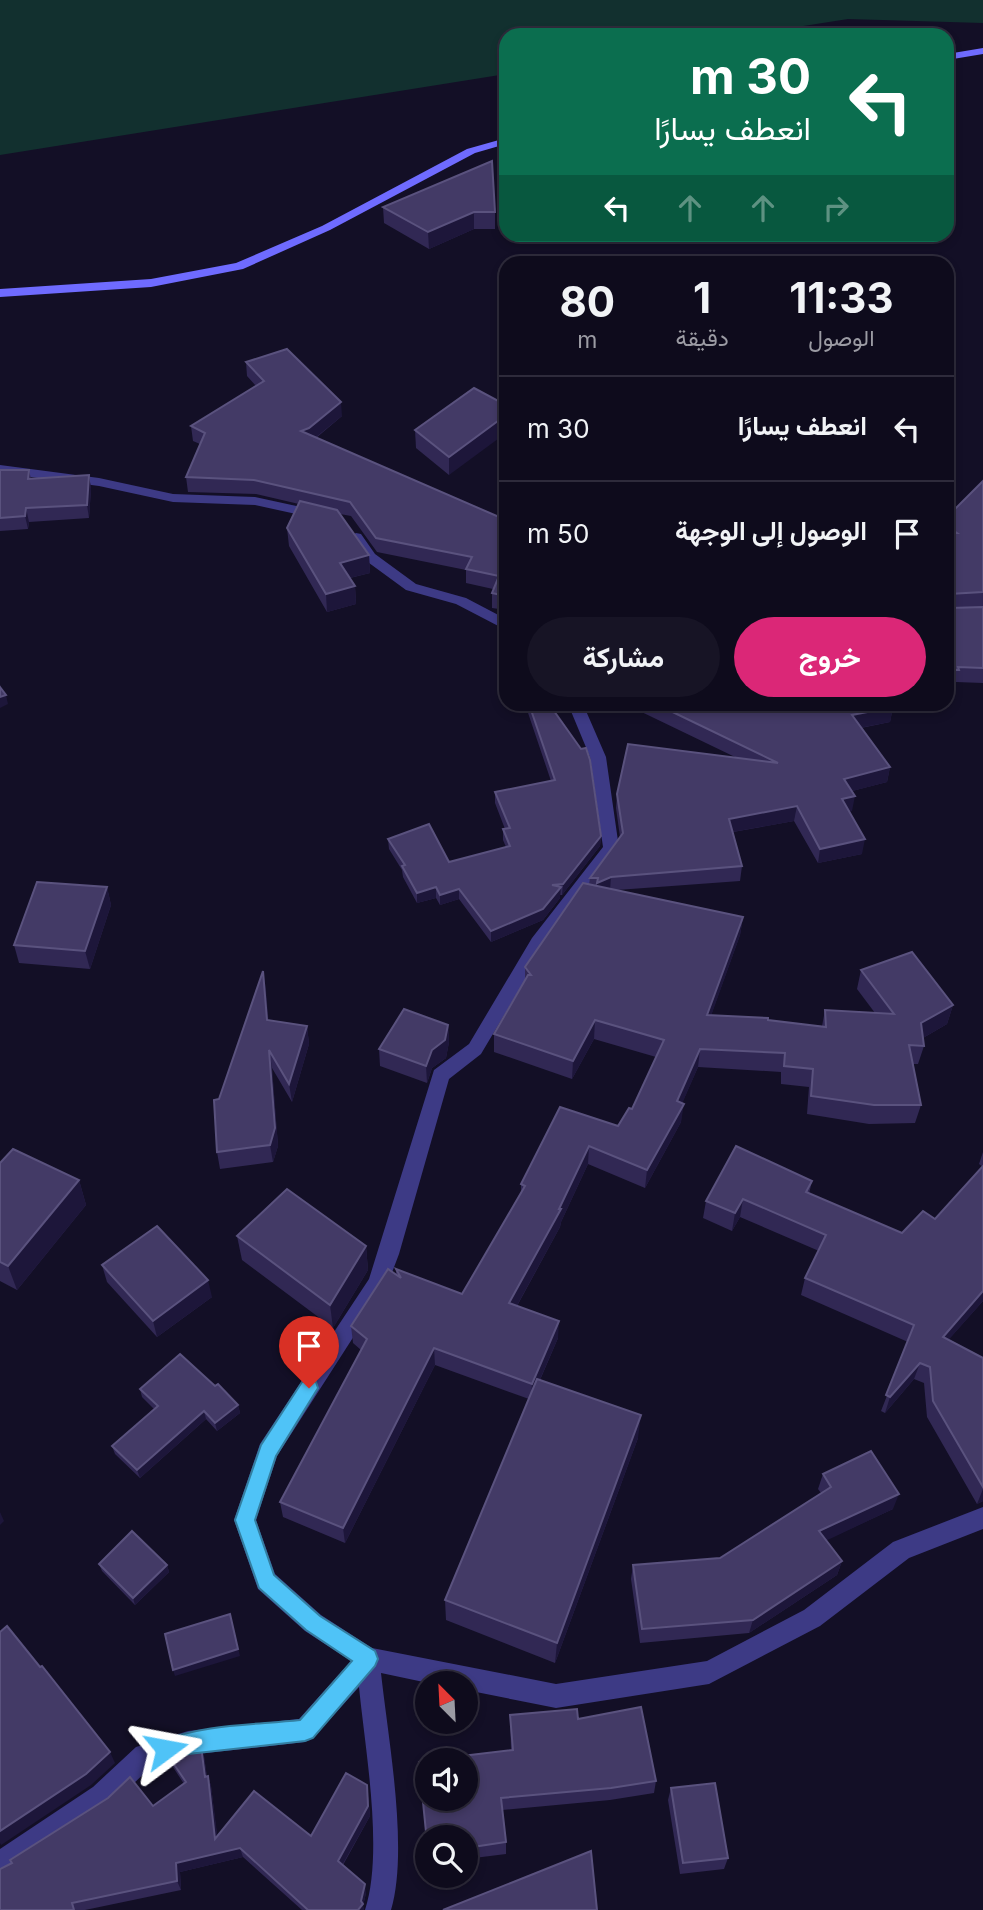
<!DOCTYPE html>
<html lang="ar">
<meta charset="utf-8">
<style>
body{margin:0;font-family:Inter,Vazirmatn,sans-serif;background:#171425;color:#f1f3f6;direction:rtl;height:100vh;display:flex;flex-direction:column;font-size:26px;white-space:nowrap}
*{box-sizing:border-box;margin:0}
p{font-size:23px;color:#9b9ba3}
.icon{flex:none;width:38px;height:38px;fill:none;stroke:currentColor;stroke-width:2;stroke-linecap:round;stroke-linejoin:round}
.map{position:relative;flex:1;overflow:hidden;direction:ltr}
.details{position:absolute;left:499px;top:256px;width:455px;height:455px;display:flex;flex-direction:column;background:#0e0b1c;border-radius:21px;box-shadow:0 4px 10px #0003,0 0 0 2px #2e2b3b;direction:rtl}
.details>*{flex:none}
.banner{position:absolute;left:499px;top:28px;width:455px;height:214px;border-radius:21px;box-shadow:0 4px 10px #0003,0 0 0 2px #2e2b3b;direction:rtl;background:#0b6e4f;color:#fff;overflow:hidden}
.needle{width:46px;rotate:336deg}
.tools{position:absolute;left:415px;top:1671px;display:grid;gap:14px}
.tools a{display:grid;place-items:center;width:63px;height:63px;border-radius:50%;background:#0e0b1c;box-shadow:0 4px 10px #0003,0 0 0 2px #2e2b3b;font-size:35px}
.pin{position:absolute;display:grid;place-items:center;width:60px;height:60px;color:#fff;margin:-72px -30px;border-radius:50% 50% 50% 0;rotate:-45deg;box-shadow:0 0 7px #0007}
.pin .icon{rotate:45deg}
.me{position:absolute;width:77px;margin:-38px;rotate:77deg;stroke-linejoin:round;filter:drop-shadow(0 0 5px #0008)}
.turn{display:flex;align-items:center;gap:24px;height:147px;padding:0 28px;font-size:32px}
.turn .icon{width:91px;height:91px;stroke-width:2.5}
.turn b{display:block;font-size:49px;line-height:60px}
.lanes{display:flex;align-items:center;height:66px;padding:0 28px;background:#0003;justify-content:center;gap:35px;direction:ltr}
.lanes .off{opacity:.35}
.eta{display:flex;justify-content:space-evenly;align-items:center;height:119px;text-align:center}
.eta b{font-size:42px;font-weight:700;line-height:49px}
.cta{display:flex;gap:14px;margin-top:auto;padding:14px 28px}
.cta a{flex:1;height:80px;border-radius:42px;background:#db2777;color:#fff;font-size:28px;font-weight:700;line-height:80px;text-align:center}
.cta a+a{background:#171425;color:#f1f3f6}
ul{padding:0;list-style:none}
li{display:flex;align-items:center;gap:21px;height:105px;padding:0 28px;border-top:2px solid #2e2b3b}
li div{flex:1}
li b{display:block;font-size:26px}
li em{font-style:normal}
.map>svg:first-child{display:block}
</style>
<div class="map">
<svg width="983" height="1910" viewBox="0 0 983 1910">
<rect width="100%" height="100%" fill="#130f26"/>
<!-- green -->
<polygon fill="#12302f" points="0,0 983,0 983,23 848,19 747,35 506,35 506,74 0,155"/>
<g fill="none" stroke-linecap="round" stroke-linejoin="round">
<!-- street -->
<g fill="#3d3a85" fill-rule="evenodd">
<polygon points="0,465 99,478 173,494 255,497 324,512 326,515 319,519 255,505 173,502 99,486 0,473"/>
<polygon points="356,533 361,534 375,554 416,584 466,598 506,619 506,630 456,604 406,590 365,560 349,537"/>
<path d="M568 704H583L606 757 619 848 544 948 481 1054 449 1079 399 1254 388 1283 277 1456 256 1520 275 1574 321 1615 372 1648 556 1684 707 1661 804 1610 893 1542 983 1507V1529L909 1558 820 1626 709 1684 556 1708 466 1690V1684H433L381 1673C388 1738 409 1850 391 1910H365C384 1852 365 1749 359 1687L313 1738 305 1742 188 1755 152 1766 111 1805 0 1876V1849L93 1787 136 1747 188 1731 299 1719 351 1661 305 1631 258 1589 234 1520 260 1444 369 1279 434 1070 469 1044 532 938 603 847 590 757Z"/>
</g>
<!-- secondary -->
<g fill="#6f6bff" fill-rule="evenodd">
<polygon points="983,48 983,54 947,60 947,54"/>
<polygon points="506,138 506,144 475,153 330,230 243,269 151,287 0,297 0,289 151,279 236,263 322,226 467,149"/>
</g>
</g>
<!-- wall -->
<g fill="#312854">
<polygon points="383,207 495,212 495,229 474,229 429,249 384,223"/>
<polygon points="246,362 342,416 316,438 506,520 506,610 492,608 492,593 493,589 466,583 466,570 377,552 351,516 340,514 369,555 370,573 350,578 355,586 356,604 327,612 289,546 287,528 299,504 256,494 188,492 186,477 200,444 193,441 191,426 256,386 247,376"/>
<polygon points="474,388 449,475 416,448 415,430"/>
<polygon points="0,470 29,470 31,479 89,475 91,489 89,518 29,522 28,529 0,531"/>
<polygon points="983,481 983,607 950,608 983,607 983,683 956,682 955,685 947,684 947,517"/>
<polygon points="506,499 506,520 501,516 501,502"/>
<polygon points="525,704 549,704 601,836 600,846 562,895 560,895 560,898 543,920 491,942 459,899 440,905 436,898 417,903 403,877 402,870 389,849 388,839 449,862 506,847 503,840 503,829 505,829 495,803 495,792 551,781"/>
<polygon points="625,704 891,704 893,707 890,722 861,728 890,767 887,782 852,791 852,811 849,811 862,854 818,863 794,821 733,832 742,866 740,881 617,890 743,917 740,935 711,1015 822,1026 825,1010 875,1013 857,989 861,970 953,1005 947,1024 923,1038 924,1046 918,1064 913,1064 921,1105 915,1123 869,1124 807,1114 809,1087 781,1084 781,1072 698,1067 682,1103 681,1122 645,1188 588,1164 561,1222 560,1227 517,1306 558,1338 540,1380 638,1438 555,1663 446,1620 445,1600 529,1399 435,1365 345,1543 283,1517 280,1502 361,1350 353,1343 351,1326 396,1275 396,1269 462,1294 521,1192 521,1184 618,1126 632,1109 656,1057 594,1039 572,1079 494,1052 494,1034 525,980 525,967 589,885 590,878 620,837 616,808 617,794 735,757"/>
<polygon points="107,887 111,905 90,969 19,963 14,945"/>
<polygon points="263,971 268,1021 307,1026 309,1044 292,1102 272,1068 278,1146 273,1162 220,1169 217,1152 219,1099"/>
<polygon points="448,1025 449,1042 446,1058 432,1068 427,1083 380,1066 379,1049"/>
<polygon points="983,1152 983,1301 948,1340 983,1358 983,1501 977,1504 927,1417 924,1383 914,1379 885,1413 881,1411 908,1342 801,1295 805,1278 819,1251 740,1217 732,1231 703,1218 706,1201 812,1181 809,1194 902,1233 935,1219 983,1167 979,1164"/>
<polygon points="0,1163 79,1180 86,1205 17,1290 0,1281"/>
<polygon points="237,1236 366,1246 368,1270 333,1328 242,1260"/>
<polygon points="102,1265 212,1297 157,1337 107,1282"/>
<polygon points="215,1386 238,1405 240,1413 217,1431 206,1419 140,1478 115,1454 112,1446 154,1409 142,1397 140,1389"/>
<polygon points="823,1474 893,1509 826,1540 842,1561 837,1575 749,1633 640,1643 631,1579 633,1565 720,1558 821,1493 818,1489"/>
<polygon points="99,1564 167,1565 169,1572 135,1605 102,1571"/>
<polygon points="510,1715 578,1719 656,1781 654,1793 610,1800 502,1810 506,1842 506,1854 466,1859 466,1838 511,1750"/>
<polygon points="167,1754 204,1756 207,1777 208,1776 211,1786 217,1836 311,1836 367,1785 370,1816 343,1865 366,1893 363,1906 364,1910 302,1910 243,1857 180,1872 181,1890 85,1910 0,1910 153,1806 184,1784 171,1764"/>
<polygon points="671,1788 728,1858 724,1869 680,1874 668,1800"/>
</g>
<!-- shaded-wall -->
<g fill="#1d163a">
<polygon points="474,212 474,229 429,249 428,232"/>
<polygon points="341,402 342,416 310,442 301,431"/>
<polygon points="506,415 506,433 449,475 449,457"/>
<polygon points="89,475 91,489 89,518 87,505"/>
<polygon points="26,508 29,522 28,529 25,516"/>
<polygon points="369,555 370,573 341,580 340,563"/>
<polygon points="355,586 356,604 327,612 326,594"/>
<polygon points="6,695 8,704 0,708 0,697"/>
<polygon points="893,707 890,722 849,730 852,715"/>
<polygon points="890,767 887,782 841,794 844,779"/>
<polygon points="855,796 852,811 839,814 842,799"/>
<polygon points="797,806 794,821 727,833 729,819"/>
<polygon points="601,836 600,846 562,895 563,884"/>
<polygon points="865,839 862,854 818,863 820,849"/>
<polygon points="611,877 610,891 596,897 597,883"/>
<polygon points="107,887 111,905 90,969 85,951"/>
<polygon points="436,887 436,898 417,903 417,893"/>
<polygon points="561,887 560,898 543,920 491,942 491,931"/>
<polygon points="459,889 459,899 440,905 440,895"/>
<polygon points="743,917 740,935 705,1033 707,1015"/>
<polygon points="263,971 266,989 270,1038 267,1020"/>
<polygon points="953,1005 947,1024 916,1042 921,1023"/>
<polygon points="595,1020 594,1039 572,1079 573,1061"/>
<polygon points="448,1025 449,1042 446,1058 432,1068 427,1083 426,1066 432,1050"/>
<polygon points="307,1026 309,1044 292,1102 289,1084"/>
<polygon points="700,1049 698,1067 675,1120 677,1101"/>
<polygon points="269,1050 272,1068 278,1146 273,1162 270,1145"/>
<polygon points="684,1104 681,1122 645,1188 647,1170"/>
<polygon points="589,1146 588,1164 561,1222 560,1227 509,1320 509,1303 559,1209"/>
<polygon points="79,1180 86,1205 17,1290 8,1266"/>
<polygon points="743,1199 740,1217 732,1231 735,1213"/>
<polygon points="366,1246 368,1270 333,1328 330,1305"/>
<polygon points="208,1280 212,1297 157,1337 153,1321"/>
<polygon points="983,1291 983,1301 936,1354 943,1337"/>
<polygon points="559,1321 558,1338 531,1400 532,1384"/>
<polygon points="434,1348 435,1365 345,1543 343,1528"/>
<polygon points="920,1363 914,1379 885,1413 890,1397"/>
<polygon points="238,1405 240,1413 217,1431 215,1423"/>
<polygon points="204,1411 206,1419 140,1478 137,1470"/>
<polygon points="641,1415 638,1438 555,1663 557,1643"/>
<polygon points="983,1489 983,1501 977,1504"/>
<polygon points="899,1494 893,1509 815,1546 819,1531"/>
<polygon points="0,1512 4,1521 0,1525"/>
<polygon points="842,1561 837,1575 749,1633 753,1620"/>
<polygon points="167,1565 169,1572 135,1605 133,1598"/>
<polygon points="230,1614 240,1656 175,1676 173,1670"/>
<polygon points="201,1746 204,1756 208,1787 205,1777"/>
<polygon points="110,1752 115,1763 91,1785 1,1845 0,1843 0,1831"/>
<polygon points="208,1776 211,1786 219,1848 215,1839"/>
<polygon points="367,1785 370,1816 340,1869 338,1861"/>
<polygon points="240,1848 243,1857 180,1872 181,1890 177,1881 176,1863"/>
<polygon points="365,1884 366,1893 363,1906 364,1910 358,1910"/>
</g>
<!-- building -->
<g fill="#433a66" stroke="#5a527e" stroke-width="2">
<polygon points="492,161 495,212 474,212 428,232 383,207"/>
<polygon points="287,349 341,402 309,428 301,431 506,520 506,596 492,593 499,576 466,569 472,557 376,538 350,502 254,480 186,477 205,433 191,426 264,381 246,362"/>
<polygon points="474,388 506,405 506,415 449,457 415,430"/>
<polygon points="0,470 29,470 28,479 89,475 87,505 26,508 25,516 0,518"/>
<polygon points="983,481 983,592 949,594 948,605 950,608 983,607 983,668 958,667 959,670 947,670 947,533 957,533 947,526 947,517"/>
<polygon points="300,501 337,510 369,555 340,563 355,586 326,594 287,528"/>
<polygon points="0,687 6,695 0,697"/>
<polygon points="529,704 549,704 581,749 586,748 590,760 601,836 563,884 552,885 561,887 543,909 491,931 459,889 440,895 436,887 417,893 402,866 405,865 388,839 429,824 449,862 510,846 503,829 510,828 495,792 555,780"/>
<polygon points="656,704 891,704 893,707 852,715 890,767 844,779 855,796 842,799 865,839 820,849 797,806 729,819 742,866 611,877 597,883 598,878 590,878 623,833 617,794 628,744 778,763"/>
<polygon points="37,882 107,887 85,951 14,945"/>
<polygon points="583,883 743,917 707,1015 768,1018 768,1020 826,1027 825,1010 894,1014 861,970 912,952 953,1005 921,1023 924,1046 909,1045 921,1105 874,1105 811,1096 813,1069 784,1066 785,1053 700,1049 677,1101 684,1104 647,1170 589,1146 559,1209 561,1209 509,1303 559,1321 532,1384 434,1348 343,1528 280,1502 367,1339 351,1326 388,1269 401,1278 396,1269 462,1294 525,1186 521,1184 560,1107 618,1126 629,1108 632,1109 664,1040 595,1020 573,1061 494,1034 528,975 531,975 525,967"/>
<polygon points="263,971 267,1020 307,1026 289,1084 269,1050 275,1128 270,1145 217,1152 214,1100 219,1099"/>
<polygon points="404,1009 448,1025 445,1040 432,1050 426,1066 379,1049"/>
<polygon points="736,1146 812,1181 806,1192 902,1233 923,1211 935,1219 983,1166 983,1291 943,1337 983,1358 983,1487 933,1401 930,1367 920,1363 890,1397 886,1395 914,1325 805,1278 826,1235 743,1199 735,1213 706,1201"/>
<polygon points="13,1149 79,1180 8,1266 0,1262 0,1163"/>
<polygon points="287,1189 366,1246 330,1305 237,1236"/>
<polygon points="157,1226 208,1280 153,1321 102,1265"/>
<polygon points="180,1354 215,1386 218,1384 238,1405 215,1423 204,1411 137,1470 112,1446 158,1406 140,1389"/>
<polygon points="537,1379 641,1415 557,1643 445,1600"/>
<polygon points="871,1451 899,1494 819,1531 842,1561 753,1620 642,1629 633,1565 720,1558 831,1487 823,1474"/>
<polygon points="132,1531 167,1565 133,1598 99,1564"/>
<polygon points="230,1614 238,1649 173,1670 165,1634"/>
<polygon points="7,1626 40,1667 42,1666 110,1752 86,1774 0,1831 0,1632"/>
<polygon points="641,1707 656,1781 611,1788 501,1798 506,1842 466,1848 466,1838 427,1838 427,1842 419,1762 427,1761 427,1799 466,1799 466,1760 428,1760 513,1750 510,1715 577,1709 578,1719"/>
<polygon points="201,1746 205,1777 208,1776 215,1839 254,1791 311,1836 346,1773 367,1785 368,1806 338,1861 365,1884 361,1901 363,1904 358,1910 308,1910 240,1848 176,1863 177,1881 72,1903 74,1910 0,1910 0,1869 12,1863 10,1860 108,1798 130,1777 153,1806 186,1782 167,1754"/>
<polygon points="715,1783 728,1858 683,1863 671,1788"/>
<polygon points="591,1851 597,1910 443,1910"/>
</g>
<!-- route -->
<path fill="#4fc3f7" stroke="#337fa1" stroke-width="2" d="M309 1380 316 1382 318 1388 276 1456 255 1520 274 1575 320 1616 375 1651 378 1659 375 1666 313 1738 305 1741 188 1754 166 1760 159 1757 155 1749 159 1742C202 1724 254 1725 300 1720L352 1661 306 1630 259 1588 235 1520 261 1445 302 1382Z"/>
</svg>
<div class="tools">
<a><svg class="needle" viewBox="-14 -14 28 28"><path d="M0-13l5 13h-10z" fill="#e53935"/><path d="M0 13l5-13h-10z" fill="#9b9ba3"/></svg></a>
<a><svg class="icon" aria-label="sound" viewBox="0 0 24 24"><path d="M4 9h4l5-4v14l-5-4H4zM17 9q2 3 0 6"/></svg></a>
<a><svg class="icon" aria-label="search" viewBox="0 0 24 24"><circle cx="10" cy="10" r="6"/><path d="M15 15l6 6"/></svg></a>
</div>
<div class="pin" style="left:309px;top:1388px;background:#d93025"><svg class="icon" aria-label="arrive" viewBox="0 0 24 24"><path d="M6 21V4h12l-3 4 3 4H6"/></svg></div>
<svg class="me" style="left:166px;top:1749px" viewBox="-20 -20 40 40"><path d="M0-17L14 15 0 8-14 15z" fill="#4fc3f7" stroke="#fff" stroke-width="4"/></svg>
<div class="banner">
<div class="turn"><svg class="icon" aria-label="left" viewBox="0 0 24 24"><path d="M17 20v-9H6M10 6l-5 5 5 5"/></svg><div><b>30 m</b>انعطف يسارًا</div></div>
<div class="lanes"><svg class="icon" aria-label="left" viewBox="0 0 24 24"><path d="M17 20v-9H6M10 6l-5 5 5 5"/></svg><svg class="icon off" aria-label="ahead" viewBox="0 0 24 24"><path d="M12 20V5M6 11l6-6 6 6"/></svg><svg class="icon off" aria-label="ahead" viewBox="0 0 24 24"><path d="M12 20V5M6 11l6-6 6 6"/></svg><svg class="icon off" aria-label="right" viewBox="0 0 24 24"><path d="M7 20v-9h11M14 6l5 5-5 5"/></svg></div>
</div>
<section class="details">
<div class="eta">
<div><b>11:33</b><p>الوصول</p></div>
<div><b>1</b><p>دقيقة</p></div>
<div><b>80</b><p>m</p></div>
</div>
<ul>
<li><svg class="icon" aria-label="left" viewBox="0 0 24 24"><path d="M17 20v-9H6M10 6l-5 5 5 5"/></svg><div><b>انعطف يسارًا</b></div><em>30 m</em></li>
<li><svg class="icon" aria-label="arrive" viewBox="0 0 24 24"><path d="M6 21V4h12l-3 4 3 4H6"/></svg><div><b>الوصول إلى الوجهة</b></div><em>50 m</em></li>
</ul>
<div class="cta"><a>خروج</a><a>مشاركة</a></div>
</section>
</div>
